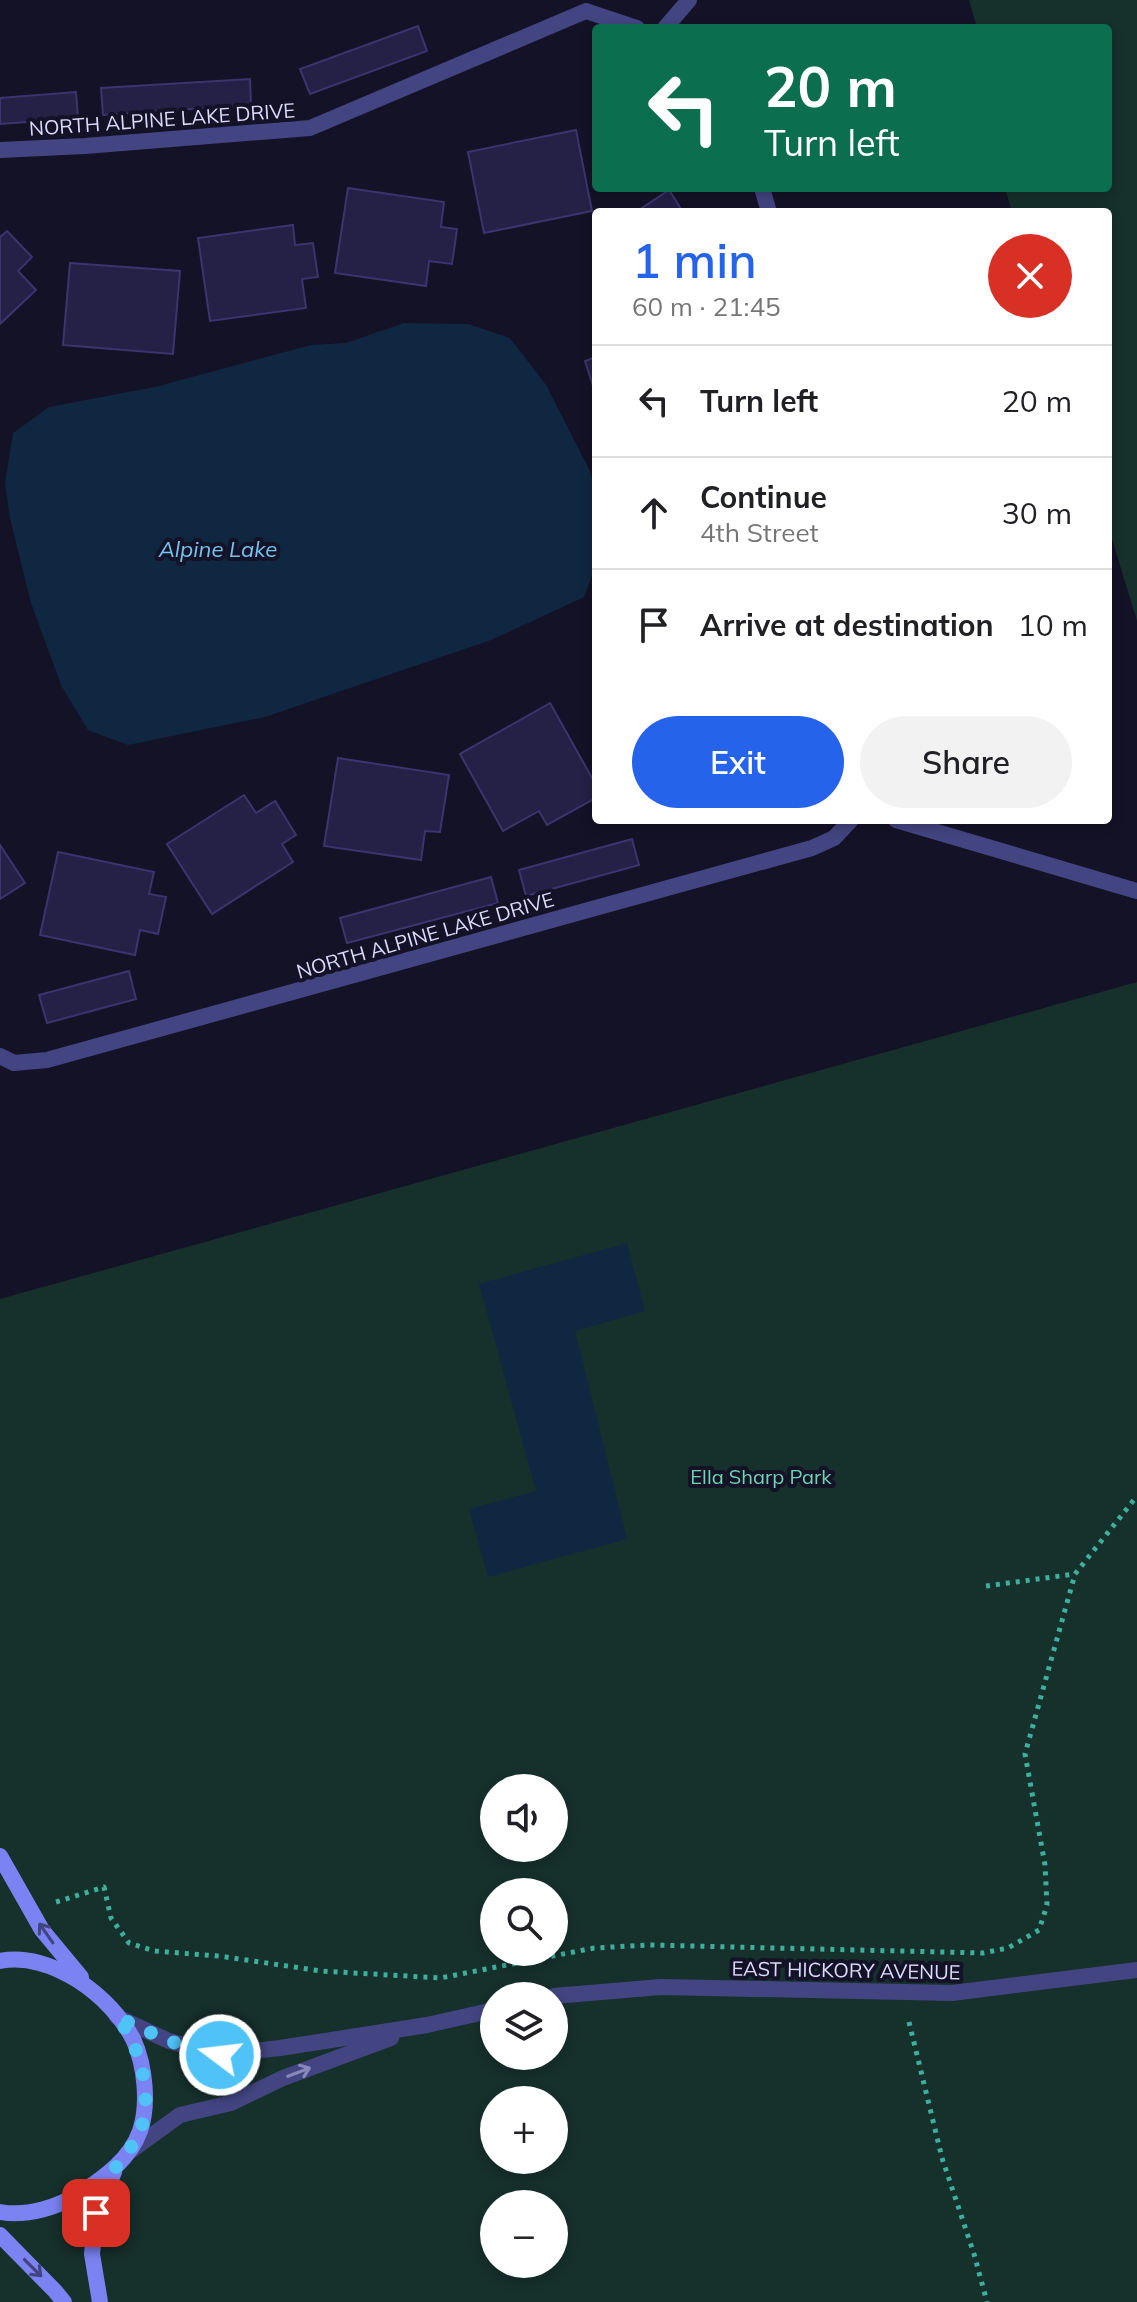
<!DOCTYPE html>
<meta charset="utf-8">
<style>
body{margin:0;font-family:Mulish,sans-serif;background:#f2f2f2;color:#202124;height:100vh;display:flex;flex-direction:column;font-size:30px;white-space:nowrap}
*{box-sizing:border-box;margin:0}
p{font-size:26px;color:#757577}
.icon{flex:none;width:44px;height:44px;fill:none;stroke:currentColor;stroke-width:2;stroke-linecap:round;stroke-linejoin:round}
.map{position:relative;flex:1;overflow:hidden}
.details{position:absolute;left:592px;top:208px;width:520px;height:616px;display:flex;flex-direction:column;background:#fff;border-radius:8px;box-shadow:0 4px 12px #0003}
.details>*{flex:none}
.banner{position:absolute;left:592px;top:24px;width:520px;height:168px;border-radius:8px;box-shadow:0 4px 12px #0003;background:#0b6e4f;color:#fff;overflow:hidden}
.controls{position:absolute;left:480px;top:1774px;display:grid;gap:16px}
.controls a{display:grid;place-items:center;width:88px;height:88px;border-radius:50%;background:#fff;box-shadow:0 4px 12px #0003;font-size:40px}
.pin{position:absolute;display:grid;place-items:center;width:68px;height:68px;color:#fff;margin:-34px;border-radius:16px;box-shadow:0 4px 12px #0006}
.me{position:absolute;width:88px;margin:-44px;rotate:285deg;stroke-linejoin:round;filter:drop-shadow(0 0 6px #0008)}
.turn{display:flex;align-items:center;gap:28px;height:168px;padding:0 40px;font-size:36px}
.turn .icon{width:104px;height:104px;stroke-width:2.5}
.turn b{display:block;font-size:56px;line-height:68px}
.round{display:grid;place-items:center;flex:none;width:84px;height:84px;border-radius:42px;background:#f2f2f2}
.summary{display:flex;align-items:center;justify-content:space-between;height:136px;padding:0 40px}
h1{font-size:48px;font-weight:600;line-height:60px;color:#2563eb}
.cta{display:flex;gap:16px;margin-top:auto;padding:16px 40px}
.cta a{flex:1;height:92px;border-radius:48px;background:#2563eb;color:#fff;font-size:32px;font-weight:600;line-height:92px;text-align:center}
.cta a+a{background:#f2f2f2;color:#202124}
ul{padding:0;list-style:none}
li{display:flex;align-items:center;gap:24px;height:112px;padding:0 40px;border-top:2px solid #e0e0e0}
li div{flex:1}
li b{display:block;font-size:30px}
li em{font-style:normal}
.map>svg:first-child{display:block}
</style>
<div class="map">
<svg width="1137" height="2302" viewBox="0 0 1137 2302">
<rect width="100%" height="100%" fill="#141226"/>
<!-- green -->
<g fill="#16302c" fill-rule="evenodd">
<polygon points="969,0 1137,0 1137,621 1108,526 1108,212 1012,212 1005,188 1108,188 1108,28 977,28"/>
<path d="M1137 982V2302H0V1299ZM494 1788H554V1848H494ZM494 1892H554V1952H494ZM494 1996H554V2056H494ZM494 2100H554V2160H494ZM494 2204H554V2264H494Z"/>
</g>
<!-- water -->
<g fill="#102742">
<polygon points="404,323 468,324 510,338 546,385 590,471 596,497 596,565 584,597 491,640 265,717 128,745 88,730 62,687 31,603 10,518 5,483 13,433 49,407 155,387 311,345 346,343"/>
<polygon points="627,1243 645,1311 575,1331 627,1539 488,1577 469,1509 536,1491 479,1284"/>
</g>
<!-- building -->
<g fill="#242046" stroke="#3b346f" stroke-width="2">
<polygon points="418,26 427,51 310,94 300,69"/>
<polygon points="250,79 251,105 103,115 101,88"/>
<polygon points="76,92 78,118 0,124 0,98"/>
<polygon points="576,130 592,211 484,233 468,152"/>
<polygon points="348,188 444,202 441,227 457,229 452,264 429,261 426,286 335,273"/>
<polygon points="669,190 683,212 636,212"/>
<polygon points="293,225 295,245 313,243 318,277 302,279 306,308 210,321 198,238"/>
<polygon points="7,231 32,257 18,271 36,290 0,324 0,237"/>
<polygon points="70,263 180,271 173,354 63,345"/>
<polygon points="596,357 596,395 585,361"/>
<polygon points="550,703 596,785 596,798 547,825 539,811 503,831 460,754"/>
<polygon points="338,758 449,775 440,832 425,831 421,860 324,846"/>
<polygon points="244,795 256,813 275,801 296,835 282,844 293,862 212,914 167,844"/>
<polygon points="632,839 639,865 526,896 519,870"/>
<polygon points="0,845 25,883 0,899"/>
<polygon points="58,852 154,872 149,894 166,897 158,934 140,930 135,955 40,935"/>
<polygon points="491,877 498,903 347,943 340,918"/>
<polygon points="129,971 136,999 47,1023 39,995"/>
</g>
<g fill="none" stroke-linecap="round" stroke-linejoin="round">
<!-- path -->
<g stroke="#3caf9d" stroke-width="5" stroke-dasharray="4 6" stroke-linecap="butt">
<polyline points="986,1586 1075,1574"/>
<polyline points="56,1902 104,1887 111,1918 129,1943 154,1951 219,1956 321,1971 440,1978 594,1948 650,1945 983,1953 1008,1948 1039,1930 1047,1905 1045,1865 1025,1754 1075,1574 1137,1496"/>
<polyline points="909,2022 942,2158 974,2254 987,2302"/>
</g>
<!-- lane -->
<g stroke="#424581" stroke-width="16">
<polyline points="665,28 689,0"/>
<polyline points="0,150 85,146 310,128 586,11 637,28"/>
<polyline points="762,188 769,212"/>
<polyline points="896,820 1137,891"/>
<polyline points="0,1056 14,1063 47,1060 812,848 834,838 851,820"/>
<polyline points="554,1996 661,1987 952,1993 1137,1970"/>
<polyline points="117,2017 169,2041 220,2055 280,2048 427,2025 494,2010"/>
<polyline points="129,2152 180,2115 231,2103 283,2078 391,2038"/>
</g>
<!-- secondary -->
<g stroke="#7b83f2" stroke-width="16">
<polyline points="0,1856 42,1930 81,1977"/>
<path d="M0 1961C51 1951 112 1996 134 2041 145 2066 149 2105 140 2131 130 2159 105 2177 82 2192 59 2207 27 2217 0 2212"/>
<polyline points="0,2235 55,2291 64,2302"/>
<polyline points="100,2302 92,2254 96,2213 114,2172"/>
</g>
</g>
<!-- one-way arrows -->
<defs><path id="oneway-shaft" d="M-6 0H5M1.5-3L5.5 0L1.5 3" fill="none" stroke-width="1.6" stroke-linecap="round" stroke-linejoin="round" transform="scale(2)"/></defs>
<g stroke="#424582">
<use href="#oneway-shaft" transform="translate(46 1933) rotate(-125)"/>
<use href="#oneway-shaft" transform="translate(33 2268) rotate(45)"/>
</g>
<use stroke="#8788b8" href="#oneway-shaft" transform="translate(299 2072) rotate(-21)"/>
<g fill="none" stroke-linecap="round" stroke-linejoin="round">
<!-- route -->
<path stroke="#4fc3f7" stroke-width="14" stroke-dasharray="0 25.2" d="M96 2213C102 2198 107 2180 116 2167 123 2156 132 2148 138 2136 155 2100 141 2046 117 2017L169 2041 220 2055"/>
</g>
<g text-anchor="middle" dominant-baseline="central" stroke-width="8" stroke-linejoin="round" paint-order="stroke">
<!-- street labels -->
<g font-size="20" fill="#dcdbfc" stroke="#141226">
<text transform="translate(162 119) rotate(-4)">NORTH ALPINE LAKE DRIVE</text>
<text transform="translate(425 935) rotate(-16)">NORTH ALPINE LAKE DRIVE</text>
<text transform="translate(846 1970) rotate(1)">EAST HICKORY AVENUE</text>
</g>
<!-- park labels -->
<g font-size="20" fill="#6dd5b2" stroke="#141226">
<text x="761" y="1476">Ella Sharp Park</text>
</g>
<!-- water labels -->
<g font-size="22" font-style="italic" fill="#73c3f1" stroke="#141226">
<text x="218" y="549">Alpine Lake</text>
</g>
</g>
</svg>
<div class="controls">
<a><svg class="icon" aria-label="sound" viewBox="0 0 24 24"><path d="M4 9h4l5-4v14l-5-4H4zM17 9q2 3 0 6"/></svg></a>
<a><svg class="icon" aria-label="search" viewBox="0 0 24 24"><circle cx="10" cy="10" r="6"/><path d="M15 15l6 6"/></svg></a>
<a><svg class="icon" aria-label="layers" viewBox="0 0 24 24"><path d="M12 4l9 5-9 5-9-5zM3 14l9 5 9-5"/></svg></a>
<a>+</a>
<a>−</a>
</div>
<div class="pin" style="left:96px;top:2213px;background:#d93025"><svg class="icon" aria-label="arrive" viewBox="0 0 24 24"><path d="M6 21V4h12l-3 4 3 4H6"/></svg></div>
<svg class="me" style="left:220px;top:2055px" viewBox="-20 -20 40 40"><circle r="17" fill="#4fc3f7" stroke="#fff" stroke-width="3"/><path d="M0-11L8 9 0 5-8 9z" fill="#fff"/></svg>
<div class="banner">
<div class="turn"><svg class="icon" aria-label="left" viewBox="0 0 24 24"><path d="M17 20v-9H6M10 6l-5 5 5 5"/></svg><div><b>20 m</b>Turn left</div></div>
</div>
<section class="details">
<div class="summary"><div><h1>1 min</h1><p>60 m · 21:45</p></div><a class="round" style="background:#d93025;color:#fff"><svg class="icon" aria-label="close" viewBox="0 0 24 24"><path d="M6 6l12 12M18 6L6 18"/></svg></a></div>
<ul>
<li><svg class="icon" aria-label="left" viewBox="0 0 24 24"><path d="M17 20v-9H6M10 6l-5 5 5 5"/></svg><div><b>Turn left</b></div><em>20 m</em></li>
<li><svg class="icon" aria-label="ahead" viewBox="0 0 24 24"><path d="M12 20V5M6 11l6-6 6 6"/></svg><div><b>Continue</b><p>4th Street</p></div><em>30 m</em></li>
<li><svg class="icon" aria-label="arrive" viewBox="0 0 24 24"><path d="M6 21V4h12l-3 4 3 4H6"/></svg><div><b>Arrive at destination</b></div><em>10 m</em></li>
</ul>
<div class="cta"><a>Exit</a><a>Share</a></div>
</section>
</div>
